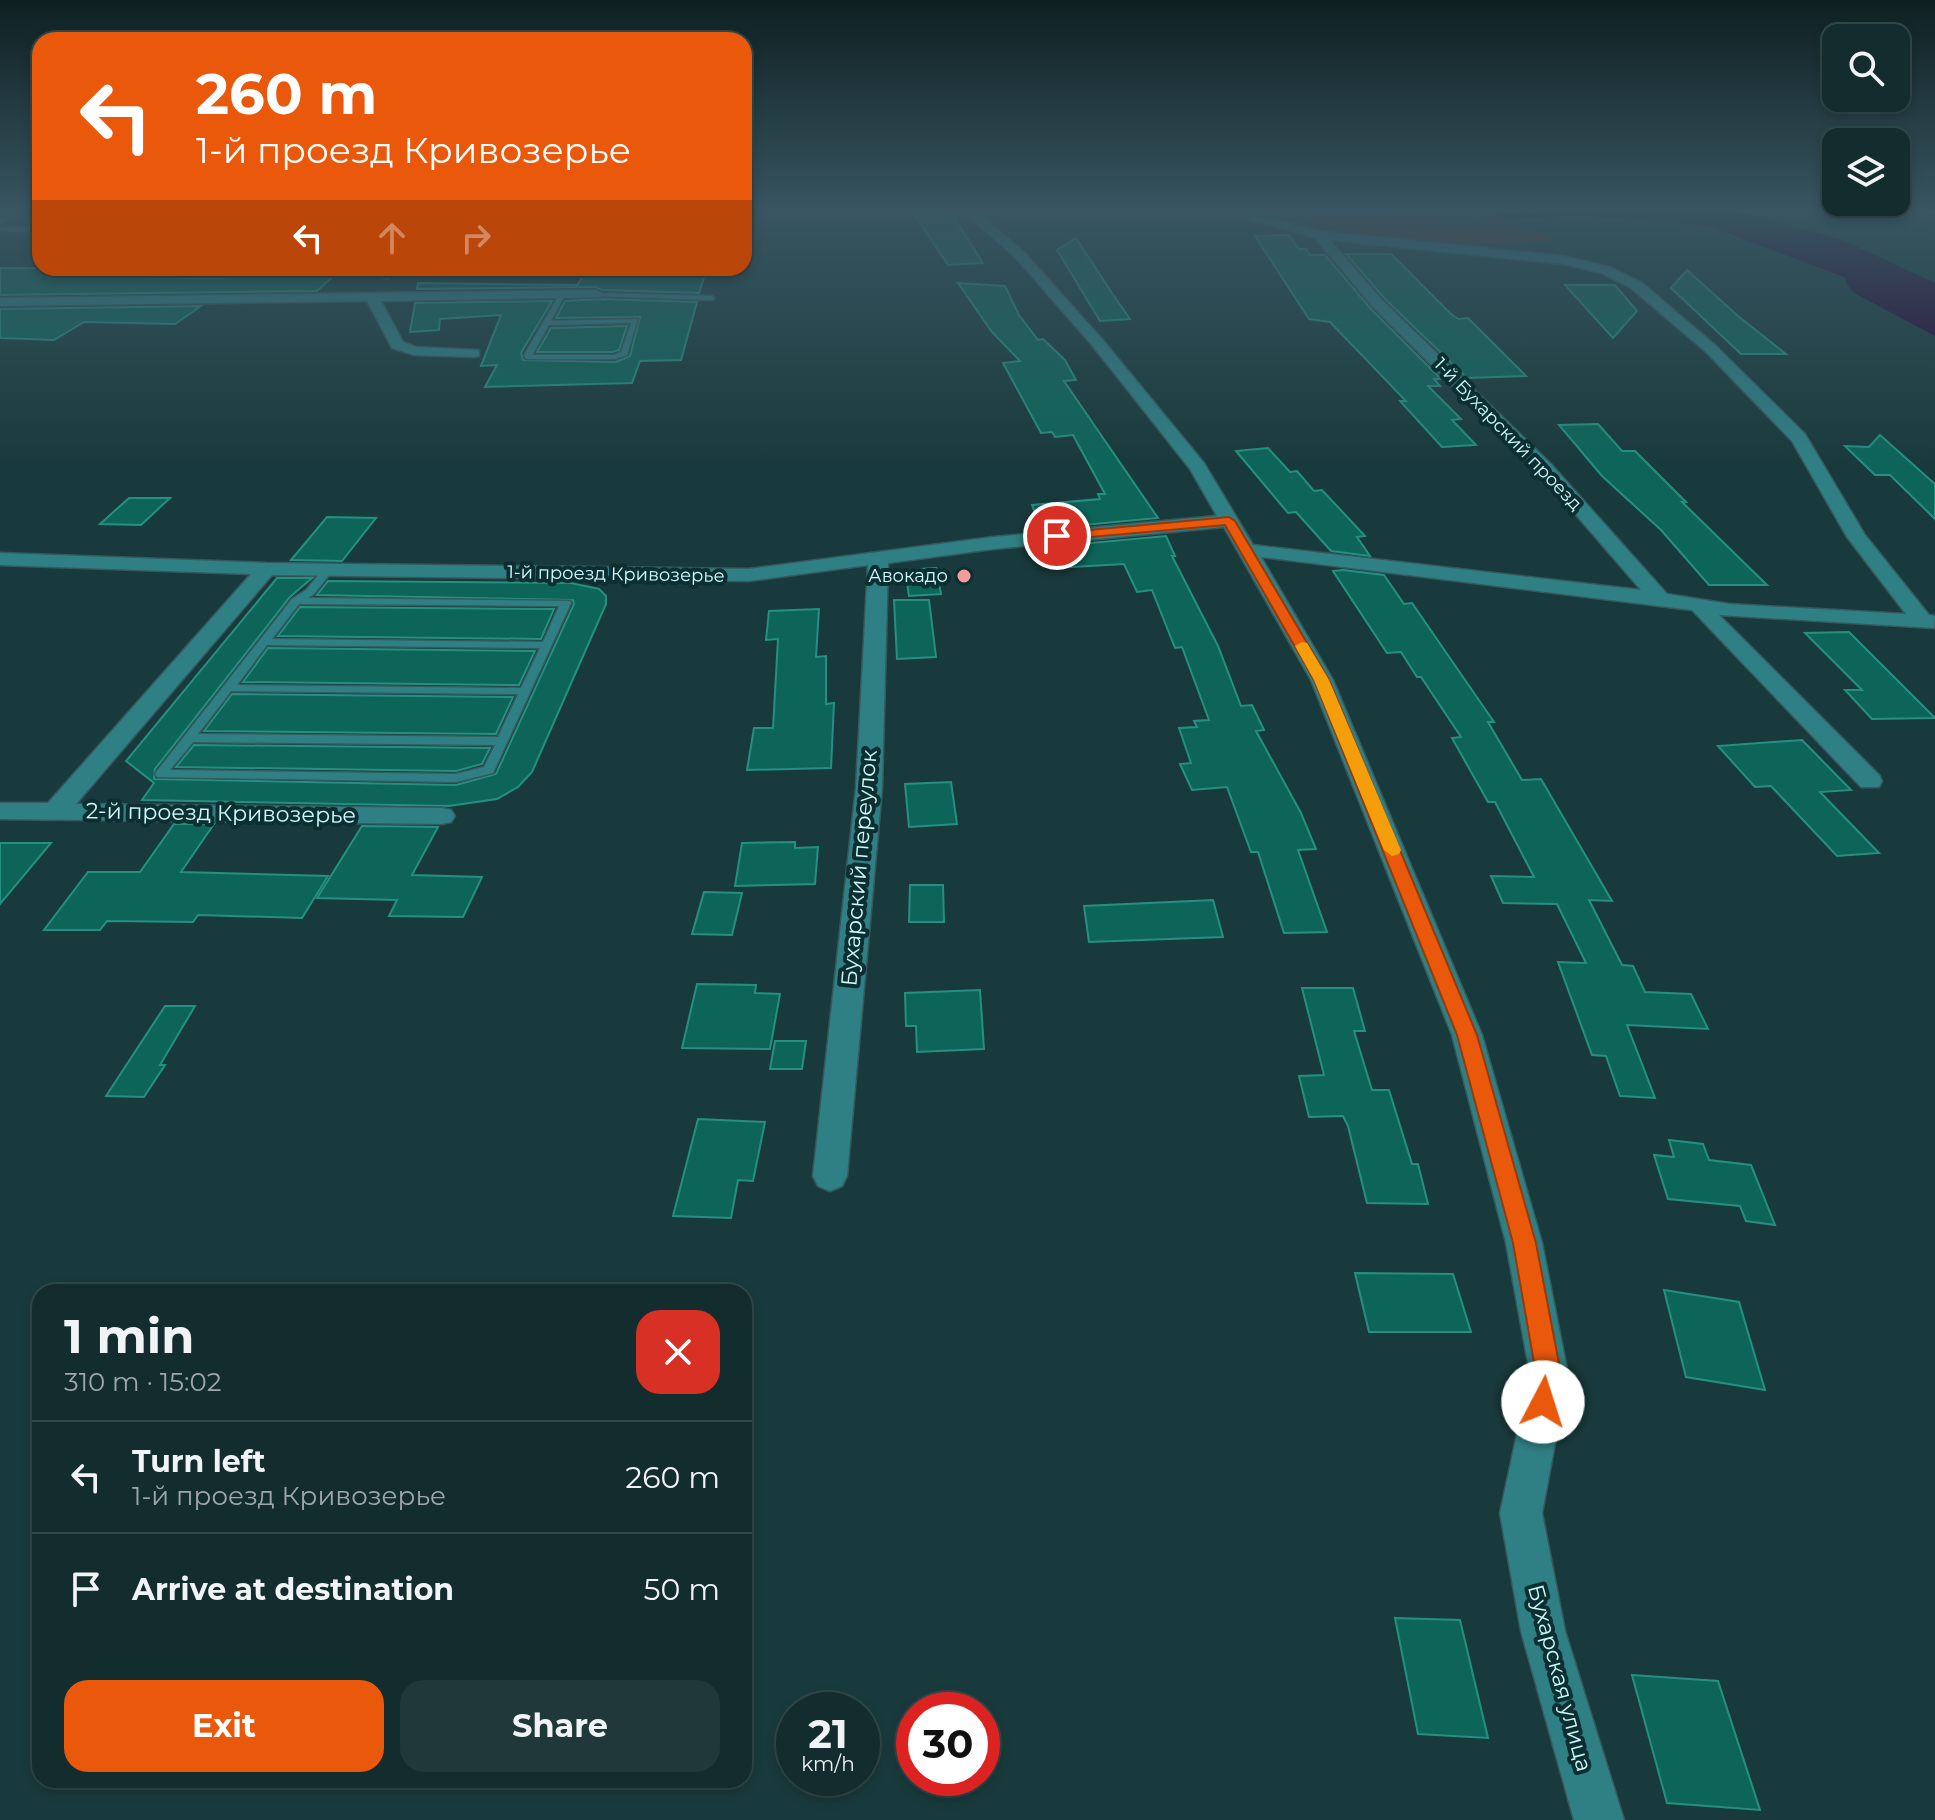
<!DOCTYPE html>
<meta charset="utf-8">
<style>
body{margin:0;font-family:Montserrat,sans-serif;background:#203839;color:#f1f3f6;height:100vh;display:flex;flex-direction:column;font-size:30px;white-space:nowrap}
*{box-sizing:border-box;margin:0}
p{font-size:26px;color:#9da7aa}
.icon{flex:none;width:44px;height:44px;fill:none;stroke:currentColor;stroke-width:2;stroke-linecap:round;stroke-linejoin:round}
.map{position:relative;flex:1;overflow:hidden}
.panel{position:absolute;left:32px;top:1284px;width:720px;height:504px;display:flex;flex-direction:column;background:#132c2d;border-radius:24px;box-shadow:0 4px 12px #0003,0 0 0 2px #324849}
.panel>*{flex:none}
.banner{position:absolute;left:32px;top:32px;width:720px;height:244px;border-radius:24px;box-shadow:0 4px 12px #0003,0 0 0 2px #324849;background:#ea580c;color:#fff;overflow:hidden}
.fabs{position:absolute;left:1822px;top:24px;display:grid;gap:16px}
.fabs a{display:grid;place-items:center;width:88px;height:88px;border-radius:16px;background:#132c2d;box-shadow:0 4px 12px #0003,0 0 0 2px #324849;font-size:40px}
.speed{position:absolute;left:776px;top:1692px;display:flex;gap:16px;font-size:40px;font-weight:700;text-align:center}
.speed>*{display:grid;place-content:center;width:104px;height:104px;border-radius:50%;background:#132c2d;box-shadow:0 4px 12px #0003,0 0 0 2px #324849;line-height:1}
.speed small{font-size:20px;font-weight:400}
.speed .limit{border:12px solid #d22;background:#fff;color:#111}
.pin{position:absolute;display:grid;place-items:center;width:68px;height:68px;color:#fff;margin:-34px;border:4px solid #fff;border-radius:50%;box-shadow:0 2px 8px #0007}
.me{position:absolute;width:88px;margin:-44px;rotate:5deg;stroke-linejoin:round;filter:drop-shadow(0 0 6px #0008)}
.turn{display:flex;align-items:center;gap:28px;height:168px;padding:0 32px;font-size:36px}
.turn .icon{width:104px;height:104px;stroke-width:2.5}
.turn b{display:block;font-size:56px;line-height:68px}
.lanes{display:flex;align-items:center;height:76px;padding:0 32px;background:#0003;justify-content:center;gap:40px;direction:ltr}
.lanes .off{opacity:.35}
.round{display:grid;place-items:center;flex:none;width:84px;height:84px;border-radius:24px;background:#203839}
.headline{display:flex;align-items:center;justify-content:space-between;height:136px;padding:0 32px}
h1{font-size:48px;font-weight:700;line-height:60px}
.button{display:flex;gap:16px;margin-top:auto;padding:16px 32px}
.button a{flex:1;height:92px;border-radius:24px;background:#ea580c;color:#fff;font-size:32px;font-weight:700;line-height:92px;text-align:center}
.button a+a{background:#203839;color:#f1f3f6}
ul{padding:0;list-style:none}
li{display:flex;align-items:center;gap:24px;height:112px;padding:0 32px;border-top:2px solid #324849}
li div{flex:1}
li b{display:block;font-size:30px}
li em{font-style:normal}
.map>svg:first-child{display:block}
</style>
<div class="map">
<svg width="1935" height="1820" viewBox="0 0 1935 1820">
<rect width="100%" height="100%" fill="#193a3c"/>
<!-- green -->
<path fill="#64292a" d="M1333 212 1477 224 1494 221 1498 216 1554 240C1526 251 1339 237 1311 222L1317 214Z"/>
<!-- water -->
<polygon fill="#2b0132" points="1736,211 1845,241 1935,283 1935,336 1856,294 1850,289 1844,277 1708,226 1579,215 1510,219 1490,212"/>
<!-- building -->
<g fill="#0d655a" stroke="#259081" stroke-width="2">
<polygon points="912,211 950,211 983,263 948,265"/>
<polygon points="1289,235 1299,249 1306,249 1310,255 1325,255 1371,309 1441,379 1434,379 1440,386 1428,386 1461,419 1452,420 1476,445 1442,447 1400,401 1406,401 1330,322 1309,319 1255,236"/>
<polygon points="1076,238 1112,293 1130,319 1100,321 1057,250"/>
<polygon points="1346,254 1391,254 1450,313 1458,319 1468,318 1526,376 1467,378 1385,299"/>
<polygon points="0,268 64,268 50,276 224,278 238,268 342,268 317,291 0,295"/>
<polygon points="589,268 707,268 699,293 602,290 596,287 417,289 418,283 577,285"/>
<polygon points="1687,270 1738,316 1786,354 1741,354 1671,288"/>
<polygon points="958,283 1005,286 1019,315 1038,340 1043,339 1065,360 1076,380 1064,381 1158,518 1041,529 1032,505 1100,499 1098,494 1105,494 1073,435 1055,437 1052,432 1041,433 1003,363 1020,361 992,332"/>
<polygon points="1565,285 1615,285 1637,311 1613,338"/>
<polygon points="602,299 697,302 681,360 640,361 632,383 485,387 497,365 481,366 501,315 440,319 439,330 410,332 415,303 552,301 521,353 523,360 616,362 630,356 640,317 556,318 565,301"/>
<polygon points="201,306 175,324 84,322 54,340 0,338 0,309"/>
<polygon points="627,326 619,350 613,352 537,352 551,328"/>
<polygon points="1598,424 1622,451 1635,451 1686,502 1682,502 1767,585 1709,585 1661,530 1602,476 1559,425"/>
<polygon points="1880,435 1935,484 1935,519 1890,475 1875,475 1845,446 1869,447"/>
<polygon points="1268,448 1290,472 1297,471 1314,491 1322,490 1365,536 1357,537 1370,556 1331,551 1296,512 1288,513 1236,451"/>
<polygon points="129,498 170,498 141,525 100,524"/>
<polygon points="327,517 376,518 342,561 291,560"/>
<polygon points="1166,536 1175,556 1172,556 1218,646 1241,706 1252,705 1264,730 1256,731 1301,813 1316,849 1298,850 1327,932 1284,933 1258,852 1251,852 1227,787 1192,790 1180,764 1191,763 1179,728 1197,727 1194,721 1209,720 1182,647 1175,648 1152,590 1137,592 1124,564 1055,568 1047,547"/>
<polygon points="936,568 941,594 909,596 905,570"/>
<polygon points="1343,570 1384,575 1404,604 1412,603 1494,722 1488,722 1522,780 1541,779 1612,901 1589,900 1622,965 1633,966 1645,992 1691,994 1708,1029 1627,1025 1655,1098 1620,1096 1606,1056 1592,1055 1558,962 1586,963 1557,904 1503,903 1491,876 1534,877 1495,802 1488,802 1452,738 1461,737 1421,677 1417,677 1401,652 1387,653 1333,571"/>
<polygon points="277,578 312,578 290,597 155,769 154,779 456,785 496,774 574,604 573,600 317,595 328,581 571,583 599,589 606,596 606,604 532,772 518,787 497,799 449,806 142,800 154,783 126,761"/>
<polygon points="894,600 929,600 936,657 897,659"/>
<polygon points="300,607 554,609 541,639 278,636"/>
<polygon points="819,609 816,657 826,656 826,704 834,703 831,768 747,770 754,728 773,728 778,639 766,640 769,611"/>
<polygon points="1849,632 1935,718 1872,719 1845,690 1862,690 1805,633"/>
<polygon points="268,648 535,651 519,685 243,682"/>
<polygon points="232,694 513,697 496,734 204,731"/>
<polygon points="1802,740 1851,790 1820,792 1879,853 1837,856 1771,786 1755,787 1718,746"/>
<polygon points="194,745 490,748 482,764 456,771 176,767"/>
<polygon points="951,782 957,824 909,827 905,784"/>
<polygon points="174,824 214,824 181,872 328,876 302,918 198,915 193,922 107,921 100,930 44,930 88,872 140,872"/>
<polygon points="362,826 438,827 412,875 482,877 463,917 389,916 397,900 317,898"/>
<polygon points="795,842 795,848 818,847 815,884 735,886 742,843"/>
<polygon points="0,843 51,843 0,904"/>
<polygon points="910,885 943,885 944,922 909,922"/>
<polygon points="704,892 742,893 732,935 692,934"/>
<polygon points="1213,900 1223,937 1089,942 1084,906"/>
<polygon points="697,984 756,985 755,993 780,994 770,1049 682,1048"/>
<polygon points="1302,988 1353,988 1365,1031 1354,1031 1372,1090 1389,1090 1412,1164 1418,1164 1428,1204 1367,1203 1348,1126 1343,1116 1309,1117 1299,1076 1324,1075"/>
<polygon points="980,990 984,1049 917,1052 916,1026 906,1026 905,993"/>
<polygon points="165,1006 195,1006 160,1065 165,1065 144,1097 106,1096"/>
<polygon points="775,1041 806,1041 802,1069 770,1069"/>
<polygon points="698,1119 765,1122 753,1181 738,1180 731,1218 673,1216"/>
<polygon points="1669,1140 1703,1144 1709,1160 1751,1165 1775,1225 1746,1221 1740,1206 1668,1199 1654,1155 1674,1157"/>
<polygon points="1355,1273 1453,1274 1471,1332 1369,1332"/>
<polygon points="1664,1290 1739,1302 1765,1390 1686,1377"/>
<polygon points="1395,1618 1460,1620 1488,1738 1418,1734"/>
<polygon points="1632,1675 1718,1681 1760,1810 1667,1803"/>
</g>
<g fill="none" stroke-linecap="round" stroke-linejoin="round">
<defs>
<g id="service">
<rect x="0" y="227" width="40" height="4"/>
<polygon points="393,268 400,268 388,278 384,278 384,276"/>
<path d="M562 293 565 295 551 321 638 319 627 355 615 359H526L524 355 559 295ZM631 323 621 352 614 355H532L549 325Z"/>
<polygon points="594,293 712,296 715,298 712,300 596,296"/>
<path d="M328 567 333 570 314 594 308 598 570 601 571 603 493 773 456 782 157 777 155 774 157 771 292 599 306 590 324 568ZM299 604 559 606 543 642 272 639ZM267 645 540 648 521 688 237 685ZM231 691 518 694 498 737 198 734ZM193 742 495 745 484 767 456 774 170 770Z"/>
</g>
<g id="minor">
<polygon points="9,211 24,211 0,224 0,215"/>
<path d="M963 211H976L1023 251 1102 339 1204 463 1253 545 1641 590 1539 472 1373 307 1315 238 1223 211H1243L1319 231 1563 256 1610 267 1641 282 1715 345 1805 434 1865 535 1929 615 1935 616 1934 628 1719 615 1879 775 1882 781 1879 787H1861L1692 610 1261 557 1333 680 1482 1035 1542 1243 1568 1374 1542 1513 1565 1631 1624 1820H1574L1521 1631 1500 1513 1530 1374 1506 1243 1452 1035 1311 680 1224 527 993 549 888 563 882 788 847 1176 842 1186 830 1191 818 1186 813 1176 856 788 868 565 749 581 272 575 76 804 442 808 451 810 455 816 451 822 442 824 0 819V803H48L251 574 0 565V553L267 563 749 569 993 537 1217 516 1190 469 1092 345 1015 257ZM1330 240 1563 264 1601 273 1631 288 1705 351 1792 441 1847 537 1906 614 1729 604 1667 594 1551 464 1383 301Z"/>
<polygon points="596,290 603,294 601,297 381,301 403,342 416,347 479,350 479,356 474,357 414,355 392,348 367,301 0,306 0,298"/>
</g>
</defs>
<!-- service casing -->
<use href="#service" stroke="#35595c" stroke-width="3"/>
<!-- minor casing -->
<use href="#minor" stroke="#35595c" stroke-width="3"/>
<!-- service -->
<use href="#service" fill="#2f8085" fill-rule="evenodd"/>
<!-- minor -->
<use href="#minor" fill="#2f8085" fill-rule="evenodd"/>
<!-- rail -->
<polyline stroke="#90babd" stroke-width="3" stroke-dasharray="5 5" stroke-linecap="butt" points="1927,211 1935,215"/>
</g>
<!-- sky -->
<linearGradient id="sky" x2="0" y2="1"><stop stop-color="#0e2021"/><stop offset="0.45" stop-color="#385561"/><stop offset="1" stop-color="#385561" stop-opacity="0"/></linearGradient>
<rect width="1935" height="466" fill="url(#sky)"/>
<!-- route -->
<polygon fill="#ea580c" stroke="#983908" stroke-width="2" points="1229,517 1235,521 1329,680 1477,1035 1536,1243 1561,1374 1552,1411 1543,1415 1534,1411 1530,1402 1536,1374 1513,1243 1457,1035 1314,680 1225,525 1057,540 1051,536 1057,533"/>
<!-- slow -->
<polygon fill="#f59e0b" points="1302,642 1307,643 1329,680 1401,850 1399,854 1392,856 1384,850 1314,680 1295,646"/>
<!-- markers -->
<circle fill="#f59b99" stroke="#0e2f32" stroke-width="3" cx="964" cy="576" r="8"/>
<g text-anchor="middle" dominant-baseline="central" stroke-width="8" stroke-linejoin="round" paint-order="stroke">
<!-- far-street labels -->
<g font-size="18" fill="#ccfbfe" stroke="#0e2f32">
<text transform="translate(1508 434) rotate(46)">1-й Бухарский проезд</text>
<text transform="translate(616 574) rotate(1)">1-й проезд Кривозерье</text>
</g>
<!-- far-poi labels -->
<g font-size="18" fill="#ccfbfe" stroke="#0e2f32" text-anchor="end">
<text x="948" y="576">Авокадо</text>
</g>
<!-- street labels -->
<g font-size="22" fill="#ccfbfe" stroke="#0e2f32">
<text transform="translate(221 813) rotate(1)">2-й проезд Кривозерье</text>
<text transform="translate(859 868) rotate(-85)">Бухарский переулок</text>
<text transform="translate(1560 1678) rotate(75)">Бухарская улица</text>
</g>
</g>
</svg>
<div class="fabs">
<a><svg class="icon" aria-label="search" viewBox="0 0 24 24"><circle cx="10" cy="10" r="6"/><path d="M15 15l6 6"/></svg></a>
<a><svg class="icon" aria-label="layers" viewBox="0 0 24 24"><path d="M12 4l9 5-9 5-9-5zM3 14l9 5 9-5"/></svg></a>
</div>
<div class="speed"><div>21<small>km/h</small></div><div class="limit">30</div></div>
<div class="pin" style="left:1057px;top:536px;background:#d93025"><svg class="icon" aria-label="arrive" viewBox="0 0 24 24"><path d="M6 21V4h12l-3 4 3 4H6"/></svg></div>
<svg class="me" style="left:1543px;top:1402px" viewBox="-20 -20 40 40"><circle r="19" fill="#fff"/><path d="M0-13L10 11 0 6-10 11z" fill="#ea580c"/></svg>
<div class="banner">
<div class="turn"><svg class="icon" aria-label="left" viewBox="0 0 24 24"><path d="M17 20v-9H6M10 6l-5 5 5 5"/></svg><div><b>260 m</b>1-й проезд Кривозерье</div></div>
<div class="lanes"><svg class="icon" aria-label="left" viewBox="0 0 24 24"><path d="M17 20v-9H6M10 6l-5 5 5 5"/></svg><svg class="icon off" aria-label="ahead" viewBox="0 0 24 24"><path d="M12 20V5M6 11l6-6 6 6"/></svg><svg class="icon off" aria-label="right" viewBox="0 0 24 24"><path d="M7 20v-9h11M14 6l5 5-5 5"/></svg></div>
</div>
<section class="panel">
<div class="headline"><div><h1>1 min</h1><p>310 m · 15:02</p></div><a class="round" style="background:#d93025;color:#fff"><svg class="icon" aria-label="close" viewBox="0 0 24 24"><path d="M6 6l12 12M18 6L6 18"/></svg></a></div>
<ul>
<li><svg class="icon" aria-label="left" viewBox="0 0 24 24"><path d="M17 20v-9H6M10 6l-5 5 5 5"/></svg><div><b>Turn left</b><p>1-й проезд Кривозерье</p></div><em>260 m</em></li>
<li><svg class="icon" aria-label="arrive" viewBox="0 0 24 24"><path d="M6 21V4h12l-3 4 3 4H6"/></svg><div><b>Arrive at destination</b></div><em>50 m</em></li>
</ul>
<div class="button"><a>Exit</a><a>Share</a></div>
</section>
</div>
